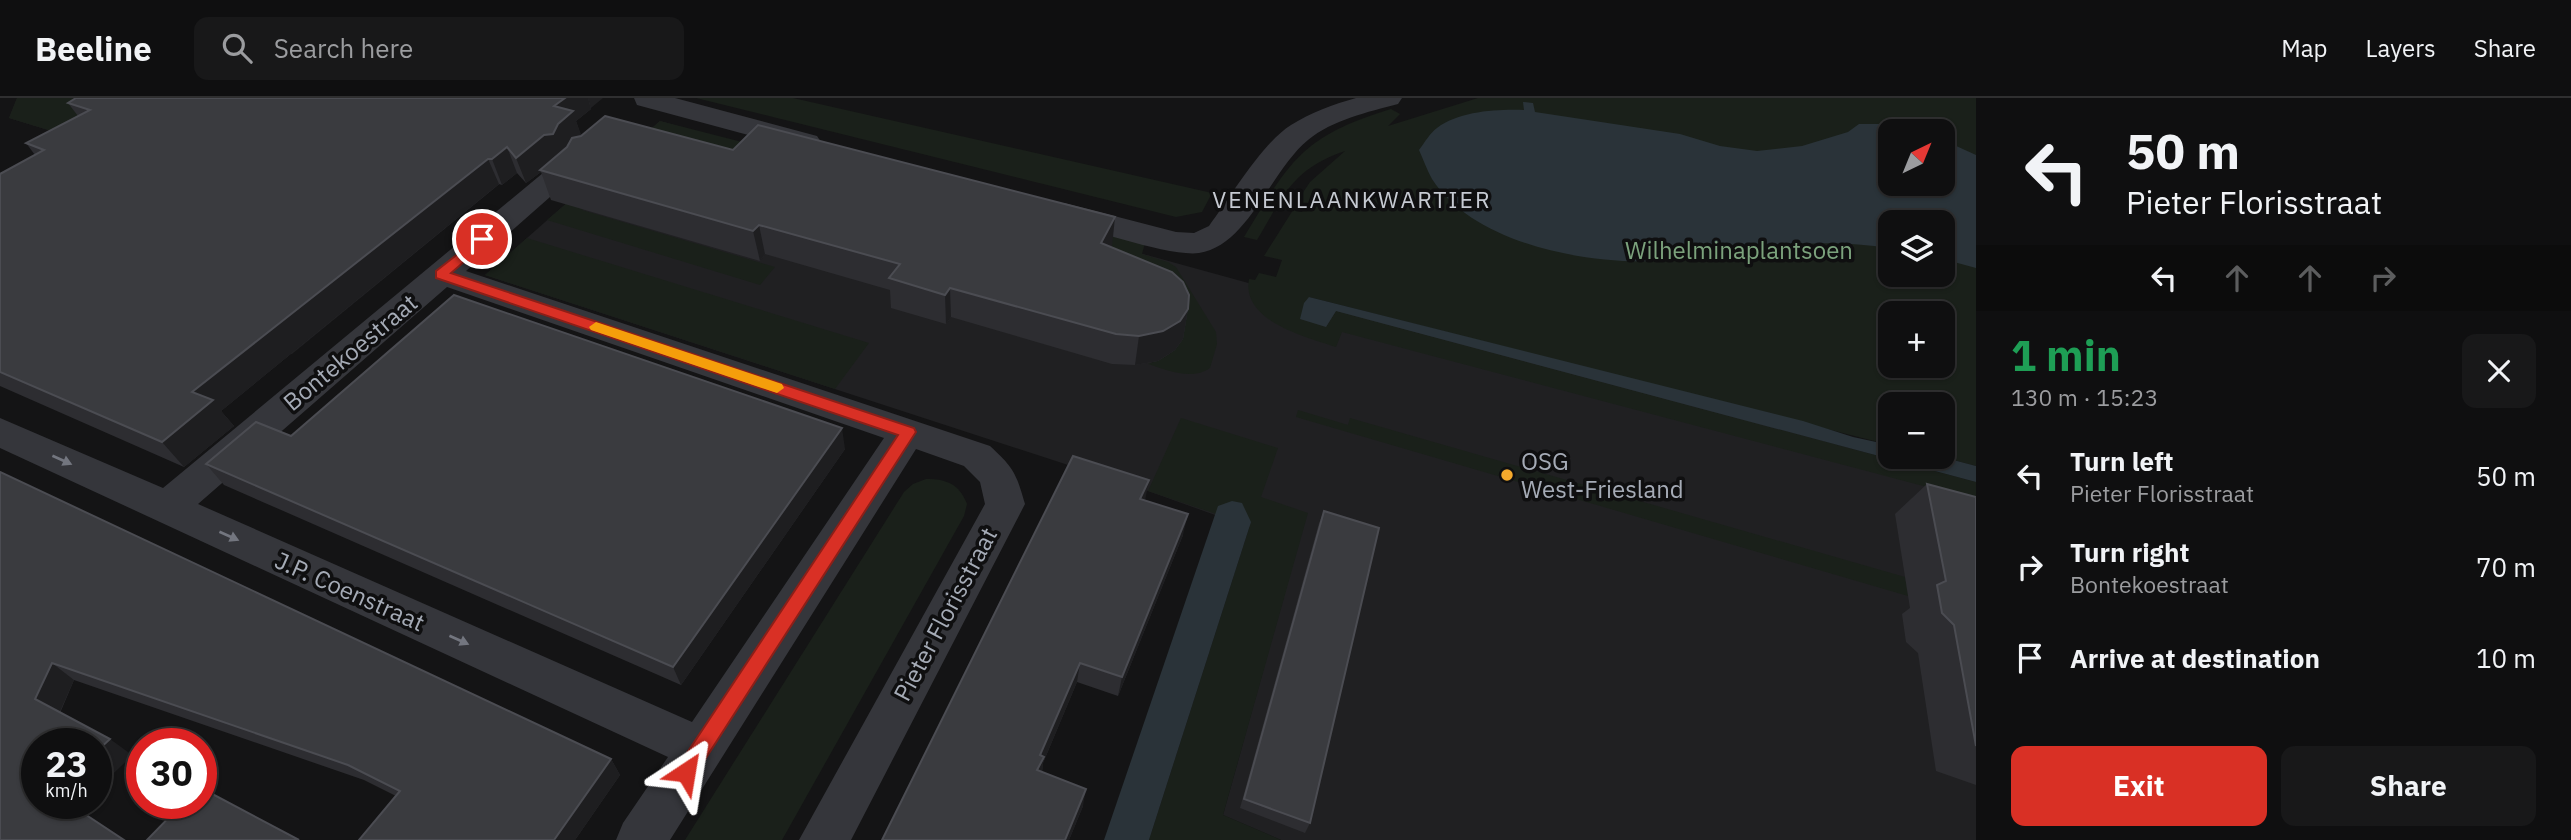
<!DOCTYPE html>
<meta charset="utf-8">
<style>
body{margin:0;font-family:"IBM Plex Sans",sans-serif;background:#181819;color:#f1f3f6;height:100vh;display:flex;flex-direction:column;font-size:26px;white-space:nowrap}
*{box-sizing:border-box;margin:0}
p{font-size:23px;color:#9b9c9f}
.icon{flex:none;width:38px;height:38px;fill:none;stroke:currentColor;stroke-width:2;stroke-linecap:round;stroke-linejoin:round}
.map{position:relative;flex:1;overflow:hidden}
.side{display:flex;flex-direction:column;background:#0f0f10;width:595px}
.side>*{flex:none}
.guide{background:#0f0f10;color:#f1f3f6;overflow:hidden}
.needle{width:46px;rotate:43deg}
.buttons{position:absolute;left:1878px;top:21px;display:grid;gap:14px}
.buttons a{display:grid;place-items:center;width:77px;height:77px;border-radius:14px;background:#0f0f10;box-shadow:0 2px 5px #0004,0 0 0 2px #2f2f30;font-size:35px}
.speed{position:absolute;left:21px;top:630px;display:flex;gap:14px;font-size:35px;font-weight:700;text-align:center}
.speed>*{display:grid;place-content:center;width:91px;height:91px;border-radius:50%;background:#0f0f10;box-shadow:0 2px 5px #0004,0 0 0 2px #2f2f30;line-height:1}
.speed small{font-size:18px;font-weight:400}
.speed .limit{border:10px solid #d22;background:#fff;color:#111}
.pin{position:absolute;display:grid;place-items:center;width:60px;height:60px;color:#fff;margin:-30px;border:4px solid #fff;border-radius:50%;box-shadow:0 2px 7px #0007}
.me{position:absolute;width:77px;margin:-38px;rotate:33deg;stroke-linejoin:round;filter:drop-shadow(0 0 5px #0008)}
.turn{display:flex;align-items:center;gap:24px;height:147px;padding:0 35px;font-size:32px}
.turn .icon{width:91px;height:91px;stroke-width:2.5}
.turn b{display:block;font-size:49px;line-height:60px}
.lanes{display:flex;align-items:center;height:66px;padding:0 35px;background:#0003;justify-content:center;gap:35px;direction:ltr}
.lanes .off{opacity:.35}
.round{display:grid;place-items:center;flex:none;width:74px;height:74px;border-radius:14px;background:#181819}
.summary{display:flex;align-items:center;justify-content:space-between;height:119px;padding:0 35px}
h1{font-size:42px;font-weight:700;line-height:52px;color:#1e9e55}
.primary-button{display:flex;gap:14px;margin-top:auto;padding:14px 35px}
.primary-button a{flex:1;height:80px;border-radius:14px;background:#d93025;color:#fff;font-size:28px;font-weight:700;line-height:80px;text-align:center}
.primary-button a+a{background:#181819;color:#f1f3f6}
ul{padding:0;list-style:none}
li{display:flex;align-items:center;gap:21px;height:91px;padding:0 35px}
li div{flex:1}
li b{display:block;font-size:26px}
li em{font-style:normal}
header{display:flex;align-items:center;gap:42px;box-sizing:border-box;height:98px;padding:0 35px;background:#0f0f10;border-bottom:2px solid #2f2f30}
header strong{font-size:33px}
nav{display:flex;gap:38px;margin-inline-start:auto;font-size:24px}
.search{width:490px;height:63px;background:#181819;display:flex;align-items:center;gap:18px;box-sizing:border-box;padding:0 24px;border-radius:14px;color:#9b9c9f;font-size:26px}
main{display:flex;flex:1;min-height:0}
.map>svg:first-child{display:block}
</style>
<header>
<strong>Beeline</strong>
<div class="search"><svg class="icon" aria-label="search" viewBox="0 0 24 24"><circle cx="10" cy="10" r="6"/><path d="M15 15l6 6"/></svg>Search here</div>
<nav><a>Map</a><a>Layers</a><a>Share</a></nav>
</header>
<main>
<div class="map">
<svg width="1976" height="742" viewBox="0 0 1976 742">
<rect width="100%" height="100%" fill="#141415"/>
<!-- built -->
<polygon fill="#202022" points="17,0 603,0 545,48 609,67 660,23 1913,368 1976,402 1976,742 1281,742 1223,717 1307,415 1260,433 1148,393 485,177 595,80 530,61 292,256 271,248 58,35 9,20"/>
<!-- green -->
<g fill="#1a201a" fill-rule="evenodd">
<polygon points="17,0 118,0 58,35 9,20"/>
<polygon points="696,0 793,0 1212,95 1202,114 1176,119"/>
<path d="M1478 0H1976V368L1942 359V306H1890V347L1309 199 1326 229 1336 213 1976 384V402L1342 234 1336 249C1306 239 1241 223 1249 181L1255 182 1259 175 1276 179 1282 162 1264 158 1293 112 1302 114 1305 108 1296 105 1310 84 1345 53C1292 71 1284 97 1257 142L1244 139C1290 63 1302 38 1391 11L1400 16 1388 28ZM1890 33H1942V86H1890ZM1890 124H1942V177H1890ZM1890 215H1942V268H1890Z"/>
<polygon points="660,23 746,45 715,75 606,70"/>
<path d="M764 56 1145 145 1142 156 1168 164 1176 169 1216 234 1217 246 1210 270C1192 283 1167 272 1148 266 1167 260 1184 250 1184 228L1095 179 1112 148Z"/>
<polygon points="587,88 603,92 582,112 775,169 760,187 547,122"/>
<polygon points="527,140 869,245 835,291 485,177"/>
<polygon points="1298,312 1348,327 1350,320 1905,479 1908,498 1296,319"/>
<polygon points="1181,320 1278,350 1261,399 1308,415 1223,717 1281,742 1149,742 1251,424 1218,408 1216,416 1148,393"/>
<path d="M926 381C947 381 959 386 967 406L964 418 782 742H685L904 394 913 386Z"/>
</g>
<!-- water -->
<g fill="#2a3339">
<path d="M1523 4 1533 5 1535 14 1680 36 1720 48 1757 53 1802 48 1848 34 1859 26H1883L1923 33H1890V86H1942L1943 42 1976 57V170L1943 161 1942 124H1890V150C1841 142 1791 145 1742 151 1731 153 1721 152 1710 153 1700 155 1690 160 1679 161 1604 171 1476 150 1432 81 1427 72 1423 61 1419 52 1425 44 1430 35 1437 30 1459 13 1498 11 1524 12Z"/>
<polygon points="1309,199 1803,323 1853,339 1890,347 1890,359 1942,359 1976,368 1976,384 1336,213 1326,229 1300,221 1304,205"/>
<polygon points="1232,403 1242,405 1251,424 1149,742 1104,742 1218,408"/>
</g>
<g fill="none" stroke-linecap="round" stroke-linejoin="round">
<!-- minor -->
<g fill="#35363b" fill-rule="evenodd">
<polygon points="634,0 675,0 817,38 821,44 817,50 807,53 637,7"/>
<path d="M1356 0H1402L1398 6C1368 14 1332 22 1308 42 1271 72 1248 148 1199 155 1169 159 1087 130 1053 121L1049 114 1053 107 1064 105 1176 134 1194 135 1209 128C1230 100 1262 45 1291 27 1310 15 1334 6 1356 0Z"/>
<path d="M565 62 575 65 580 71 575 77 466 173 990 348C1014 370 1016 375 1025 406L851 742H799L985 406 980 384 964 368 916 351 670 742H616L623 725 668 659 0 350V320L163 390 555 65ZM447 189 884 340 692 624 198 406Z"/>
</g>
</g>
<!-- wall -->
<g fill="#2d2d31">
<polygon points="76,0 588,0 591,11 576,23 581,38 733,52 1112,149 1188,211 1183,241 1175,252 1158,263 1135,267 1112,266 951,219 946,226 891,210 890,192 765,156 760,163 551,102 541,74 526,85 517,75 502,87 499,86 221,313 234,328 184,369 0,288 0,76 35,57 26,45 78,18 68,5"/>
<polygon points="291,338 845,351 681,587 224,387 206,366"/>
<polygon points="0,374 611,661 620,677 575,742 359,742 396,698 364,682 74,582 60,615 132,657 96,692 96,646 37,705 82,705 77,710 0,742"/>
<polygon points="1927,386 1976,399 1976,687 1936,673 1918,555 1906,544 1902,516 1910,510 1895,416"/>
<polygon points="1145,403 1183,437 1118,598 1077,584 1043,665 1042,674 1083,708 1069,742 882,742"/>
<polygon points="1324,413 1310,725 1305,735 1240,710 1319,425"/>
</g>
<!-- shaded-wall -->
<g fill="#1e1e20">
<polygon points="565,0 588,0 591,11 576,23 582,39 540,72 541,74 526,85 516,60 554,8"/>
<polygon points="507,49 517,75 502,87 492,61"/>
<polygon points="488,61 499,86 221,313 234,328 184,369 162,344 192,294"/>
<polygon points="1115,119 1112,149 1098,174 1101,145"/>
<polygon points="759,127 765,156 760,163 753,133"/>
<polygon points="950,190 951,219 946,226 945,197"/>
<polygon points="1188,211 1183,241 1175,252 1158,263 1135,267 1139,238"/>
<polygon points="842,330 845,351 681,587 673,569"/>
<polygon points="1149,382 1145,403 1140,401"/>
<polygon points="1188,416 1183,437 1118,598 1122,579"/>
<polygon points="52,565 74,582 58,618 35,601"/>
<polygon points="1080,565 1077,584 1043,665 1042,676 1037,672 1040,657"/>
<polygon points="110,641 132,657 96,692 96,654"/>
<polygon points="611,661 620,677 575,742 554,742"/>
<polygon points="1086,691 1083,708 1069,742 1065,742"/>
<polygon points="68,705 82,705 77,710 125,742"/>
</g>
<!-- building -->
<g fill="#3a3b3f" stroke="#4b4c52" stroke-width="2">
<polygon points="76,0 565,0 554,8 573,13 558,26 553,36 544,37 516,60 507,49 492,61 488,61 192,294 213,302 162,344 0,274 0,76 44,52 26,45 90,12 68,5"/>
<polygon points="605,18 733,52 758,27 1115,119 1101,145 1172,174 1183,184 1189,197 1188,211 1180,223 1163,233 1139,238 1116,236 950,190 945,197 889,180 900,166 759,127 753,133 540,72 567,49 572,40 581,38"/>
<polygon points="454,197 842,330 673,569 206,366 256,324 291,338"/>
<polygon points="1073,358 1149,382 1140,401 1188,416 1122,579 1080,565 1040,657 1044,659 1037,672 1086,691 1065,742 882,742"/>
<polygon points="0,374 611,661 554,742 359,742 400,693 348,667 52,565 35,601 110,641 96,654 96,646 37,646 37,705 68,705 124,742 0,742"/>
<polygon points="1927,386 1976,399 1976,648 1954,527 1942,515 1937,487 1946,483"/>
<polygon points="1324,413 1379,430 1310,725 1244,701"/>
<polygon points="201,690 299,742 147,742 183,705 201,705"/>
</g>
<!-- one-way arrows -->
<defs><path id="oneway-solid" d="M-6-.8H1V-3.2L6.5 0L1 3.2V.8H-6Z" transform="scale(1.75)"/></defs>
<g fill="#73767f">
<use href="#oneway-solid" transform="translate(62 362) rotate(24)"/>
<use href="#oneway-solid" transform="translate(229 438) rotate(24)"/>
<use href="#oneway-solid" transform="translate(459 542) rotate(24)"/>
</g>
<!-- route -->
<polygon fill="#d93025" stroke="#8d1f18" stroke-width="2" points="482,137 487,138 487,144 451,175 914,330 916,334 693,680 686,683 679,680 676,674 679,667 898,337 436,180 436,173"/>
<!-- slow -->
<polygon fill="#f59e0b" points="596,224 782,286 784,290 777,295 771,293 591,232 589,229"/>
<!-- markers -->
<circle fill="#f5aa2c" stroke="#0f0f10" stroke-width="2.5" cx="1507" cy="377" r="7"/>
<g text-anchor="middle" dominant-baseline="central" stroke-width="7" stroke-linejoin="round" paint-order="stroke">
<!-- far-quarter labels -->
<g font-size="23" letter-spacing="2" fill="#c6cad2" stroke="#0f0f10">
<text x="1352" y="101">VENENLAANKWARTIER</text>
</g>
<!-- park labels -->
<g font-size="24" fill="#7ba27c" stroke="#0f0f10">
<text x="1739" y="152">Wilhelminaplantsoen</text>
</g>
<!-- street labels -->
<g font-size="24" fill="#a5abb6" stroke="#0f0f10">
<text transform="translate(350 254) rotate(-40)">Bontekoestraat</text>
<text transform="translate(350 493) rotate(24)">J.P. Coenstraat</text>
<text transform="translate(945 516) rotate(-62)">Pieter Florisstraat</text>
</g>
<!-- poi labels -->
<g font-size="24" fill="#a5abb6" stroke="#0f0f10" text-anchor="start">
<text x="1521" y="363">OSG<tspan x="1521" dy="28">West-Friesland</tspan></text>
</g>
</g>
</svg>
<div class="buttons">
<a><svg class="needle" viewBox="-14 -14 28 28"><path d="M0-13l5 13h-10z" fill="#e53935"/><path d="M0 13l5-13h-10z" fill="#9b9c9f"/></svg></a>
<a><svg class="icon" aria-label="layers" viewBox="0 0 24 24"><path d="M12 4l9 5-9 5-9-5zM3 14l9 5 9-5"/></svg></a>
<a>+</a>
<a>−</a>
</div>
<div class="speed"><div>23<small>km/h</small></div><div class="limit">30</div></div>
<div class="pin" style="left:482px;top:141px;background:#d93025"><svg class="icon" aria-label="arrive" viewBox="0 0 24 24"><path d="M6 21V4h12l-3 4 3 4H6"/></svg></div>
<svg class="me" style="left:686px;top:674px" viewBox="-20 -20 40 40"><path d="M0-17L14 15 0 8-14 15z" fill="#d93025" stroke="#fff" stroke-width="4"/></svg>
</div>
<section class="side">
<div class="guide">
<div class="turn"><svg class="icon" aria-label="left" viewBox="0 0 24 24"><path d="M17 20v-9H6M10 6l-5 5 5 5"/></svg><div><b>50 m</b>Pieter Florisstraat</div></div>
<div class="lanes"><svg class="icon" aria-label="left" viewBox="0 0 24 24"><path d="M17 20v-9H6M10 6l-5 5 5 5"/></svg><svg class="icon off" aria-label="ahead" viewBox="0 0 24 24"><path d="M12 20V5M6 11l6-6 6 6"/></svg><svg class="icon off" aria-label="ahead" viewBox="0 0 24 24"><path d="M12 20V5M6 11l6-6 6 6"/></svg><svg class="icon off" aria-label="right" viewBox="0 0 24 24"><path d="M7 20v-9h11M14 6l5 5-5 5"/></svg></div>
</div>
<div class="summary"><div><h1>1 min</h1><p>130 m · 15:23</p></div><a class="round"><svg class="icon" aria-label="close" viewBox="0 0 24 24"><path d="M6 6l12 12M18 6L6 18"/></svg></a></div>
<ul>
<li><svg class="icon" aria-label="left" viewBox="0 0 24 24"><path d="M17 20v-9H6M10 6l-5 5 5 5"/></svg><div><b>Turn left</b><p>Pieter Florisstraat</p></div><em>50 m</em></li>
<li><svg class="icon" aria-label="right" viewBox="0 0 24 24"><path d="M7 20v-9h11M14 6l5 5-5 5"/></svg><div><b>Turn right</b><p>Bontekoestraat</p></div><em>70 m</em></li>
<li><svg class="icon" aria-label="arrive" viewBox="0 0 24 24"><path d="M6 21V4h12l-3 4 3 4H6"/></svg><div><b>Arrive at destination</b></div><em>10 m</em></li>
</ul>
<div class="primary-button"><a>Exit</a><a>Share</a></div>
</section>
</main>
